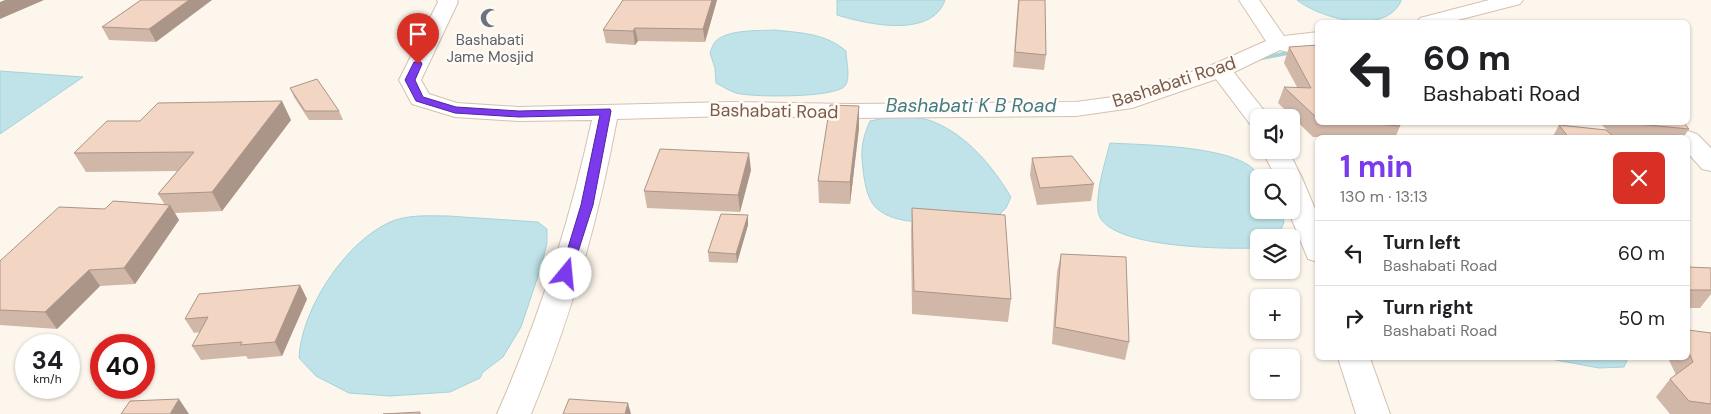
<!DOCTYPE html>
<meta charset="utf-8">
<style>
body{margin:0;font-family:"DM Sans",sans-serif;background:#f6f6f6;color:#202124;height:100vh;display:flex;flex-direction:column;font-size:19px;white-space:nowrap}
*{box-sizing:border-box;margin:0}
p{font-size:16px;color:#757577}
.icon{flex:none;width:28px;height:28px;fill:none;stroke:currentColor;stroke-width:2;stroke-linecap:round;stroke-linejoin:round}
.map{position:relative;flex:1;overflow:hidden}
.side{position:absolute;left:1315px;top:135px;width:375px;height:225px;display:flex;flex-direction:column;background:#fff;border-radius:8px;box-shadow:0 1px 4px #0004}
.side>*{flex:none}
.hud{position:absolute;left:1315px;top:20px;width:375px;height:105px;border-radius:8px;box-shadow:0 1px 4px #0004;background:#fff;color:#202124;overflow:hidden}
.tools{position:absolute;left:1250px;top:109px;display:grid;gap:10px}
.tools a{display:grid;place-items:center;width:50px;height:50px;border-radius:8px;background:#fff;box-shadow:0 1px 4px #0004;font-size:25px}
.speed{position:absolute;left:15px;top:334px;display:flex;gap:10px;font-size:25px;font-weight:700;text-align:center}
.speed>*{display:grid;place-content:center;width:65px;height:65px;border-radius:50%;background:#fff;box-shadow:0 1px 4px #0004;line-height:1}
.speed small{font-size:12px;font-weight:400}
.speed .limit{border:8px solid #d22;background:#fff;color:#111}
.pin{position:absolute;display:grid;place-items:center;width:42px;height:42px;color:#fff;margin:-51px -21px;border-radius:50% 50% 50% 0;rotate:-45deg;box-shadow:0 0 5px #0007}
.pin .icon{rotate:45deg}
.me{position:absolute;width:55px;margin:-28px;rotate:17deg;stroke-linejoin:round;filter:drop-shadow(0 0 4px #0008)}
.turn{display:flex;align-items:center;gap:18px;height:105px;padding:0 25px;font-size:22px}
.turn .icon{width:65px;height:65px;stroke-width:2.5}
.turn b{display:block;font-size:35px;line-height:42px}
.round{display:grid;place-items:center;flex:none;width:52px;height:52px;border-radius:8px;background:#f6f6f6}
.overview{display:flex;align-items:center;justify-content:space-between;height:85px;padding:0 25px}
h1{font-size:30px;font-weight:700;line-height:38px;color:#7c3aed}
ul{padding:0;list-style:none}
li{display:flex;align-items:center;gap:15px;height:65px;padding:0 25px;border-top:1px solid #e0e0e0}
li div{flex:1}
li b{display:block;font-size:19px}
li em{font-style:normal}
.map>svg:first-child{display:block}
</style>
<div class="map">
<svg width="1711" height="414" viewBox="0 0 1711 414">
<rect width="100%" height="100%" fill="#fdf6ec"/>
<!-- water -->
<g fill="#bfe3e8" stroke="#a5d3da">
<path d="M837 0H945C932 39 866 24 837 15Z"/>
<path d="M1297 0H1401V1C1385 36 1321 19 1297 0Z"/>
<path d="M775 30C801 33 825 33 846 51 846 61 851 78 845 86 834 98 758 97 741 94 732 93 724 87 716 83L715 68 710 53C711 50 713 44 715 42 726 29 759 31 775 30Z"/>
<polygon points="0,71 83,77 0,134"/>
<path d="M896 116C908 117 922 117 934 122 968 136 993 167 1011 197L1006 208 998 216C966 218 907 231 880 211 869 204 866 189 864 177 861 153 860 144 870 121Z"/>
<path d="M1110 143C1140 145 1247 145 1259 177 1261 183 1259 201 1259 210H1280L1284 222 1278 237 1259 238 1257 248C1229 249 1102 249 1098 211 1096 190 1105 163 1110 143Z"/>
<path d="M448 216 538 222 547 229V243L541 267 521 327 503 357 483 372 480 378 450 392 390 396 349 393 316 376 299 358C301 310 344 244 388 223 406 214 429 216 448 216Z"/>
<polygon points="1545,358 1628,358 1624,367 1599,368"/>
</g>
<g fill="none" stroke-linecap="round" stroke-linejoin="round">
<!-- stream -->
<polygon fill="#a5d3da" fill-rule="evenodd" points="1318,45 1318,49 1252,62 1248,60 1252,58"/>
<defs>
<g id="street">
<polygon points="1220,63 1228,65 1270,118 1259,118 1259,126 1250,124 1209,70 1212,65"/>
<polygon points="1262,150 1288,150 1302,178 1318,216 1318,262 1308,259 1288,210 1291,210 1291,178 1276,178"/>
<polygon points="1338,358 1370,358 1390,414 1356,414"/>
</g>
<g id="secondary">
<path d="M437 0H457L458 2 421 80 429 94 457 103 519 107 731 102 850 104 1076 102 1120 96 1212 65 1266 41 1239 0H1259L1284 36 1318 32V45L1306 46 1304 52 1296 54 1280 50 1228 75 1132 108 1076 116 850 118 731 116 617 119C598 221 571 318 531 414H497C539 319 570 221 592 120L519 121 455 117 412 104 399 80 438 2Z"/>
<polygon points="1489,0 1523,0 1520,4 1450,22 1417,22 1420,18"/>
<polygon points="1688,131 1697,134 1711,148 1711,171 1702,169 1688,153 1688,138 1676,138 1679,134"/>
</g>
</defs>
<!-- street casing -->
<use href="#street" stroke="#d1beb0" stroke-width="2"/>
<!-- secondary casing -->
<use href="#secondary" stroke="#d6c0b0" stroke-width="2"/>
<!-- street -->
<use href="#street" fill="#fff" fill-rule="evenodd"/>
<!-- secondary -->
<use href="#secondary" fill="#fff" fill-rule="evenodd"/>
</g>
<!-- wall -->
<g fill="#d1b7a8">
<polygon points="141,0 156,42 109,40 102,27"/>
<polygon points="623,0 717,0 705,42 638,41 635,45 606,43 603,30"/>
<polygon points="1018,0 1045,0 1046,55 1044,70 1013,67"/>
<polygon points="1318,45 1318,122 1399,122 1400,126 1395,138 1313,137 1278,103 1284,87 1297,87 1284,63 1289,47"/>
<polygon points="290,88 339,111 343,120 309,120 294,97"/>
<polygon points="859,106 859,128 850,204 819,203 818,181"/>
<polygon points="291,120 222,211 175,213 179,220 135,284 100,286 57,329 0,325 0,261 105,209 165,205 158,194 177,171 86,172 74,153"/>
<polygon points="1599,122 1683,122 1689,129 1683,138 1552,138 1559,125 1607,130"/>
<polygon points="1032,158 1094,184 1091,201 1037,205 1030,175"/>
<polygon points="751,170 740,212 647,208 644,191"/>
<polygon points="912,208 1011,299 1008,322 912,314 911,231"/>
<polygon points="748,225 737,263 709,262 708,252"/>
<polygon points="1061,254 1129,342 1125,360 1052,344 1057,272"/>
<polygon points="1688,267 1711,268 1711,294 1700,308 1688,308"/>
<polygon points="300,285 307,299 282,356 248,359 246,356 201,360 192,346 200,332 194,333 185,319"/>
<polygon points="1688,330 1711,333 1711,414 1670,414 1656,397 1670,379 1676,375 1668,358 1688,358"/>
</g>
<!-- shaded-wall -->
<g fill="#aa9588">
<polygon points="5,0 44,0 0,19 0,2"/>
<polygon points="189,0 212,0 156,42 149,29"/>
<polygon points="712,0 717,0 705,42 703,29"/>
<polygon points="635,28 638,41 635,45 633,31"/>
<polygon points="282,101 291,120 222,211 212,192"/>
<polygon points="859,106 859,128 850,204 850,182"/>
<polygon points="749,153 751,170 740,212 738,195"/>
<polygon points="170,205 179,220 135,284 124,268"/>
<polygon points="748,215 748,225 737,263 736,254"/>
<polygon points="89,270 100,286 57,329 45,312"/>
<polygon points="300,285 307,299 282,356 275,342"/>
<polygon points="179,399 189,414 170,414"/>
<polygon points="628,403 631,414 625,414"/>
</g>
<!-- building -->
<g fill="#f3d5c3" stroke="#aa9588">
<polygon points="141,0 189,0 149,29 102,27"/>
<polygon points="623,0 712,0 703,29 635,28 633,31 603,30"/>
<polygon points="1019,0 1045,0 1046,55 1015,52"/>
<polygon points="1318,45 1318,119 1284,87 1311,88 1289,47"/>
<polygon points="317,79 339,111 305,111 290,88"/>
<polygon points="282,101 212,192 158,194 194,152 74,153 107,121 140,121 158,103"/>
<polygon points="830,105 859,106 850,182 818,181"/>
<polygon points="1348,122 1399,122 1400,126"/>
<polygon points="1626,122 1683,122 1689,129 1627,123"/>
<polygon points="1559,125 1606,130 1615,138 1569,138"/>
<polygon points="660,149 749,153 738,195 644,191"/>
<polygon points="1072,156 1094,184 1040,188 1032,158"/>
<polygon points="113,201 170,205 124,268 89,270 45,312 0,310 0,261 59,207 105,209"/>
<polygon points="912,208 1005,215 1011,299 914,291"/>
<polygon points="721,214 748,215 736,254 708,252"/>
<polygon points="1061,254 1126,257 1129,342 1055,327"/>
<polygon points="1688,267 1711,268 1711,290 1688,290"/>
<polygon points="300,285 275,342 240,345 242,342 192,346 208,317 185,319 199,294"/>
<polygon points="1688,330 1711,333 1711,404 1689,401 1670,379 1693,362 1688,350"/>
<polygon points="179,399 170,414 121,414 130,401"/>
<polygon points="569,399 628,403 625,414 563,414"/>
<polygon points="420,412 420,414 383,414"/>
</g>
<!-- route -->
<polygon fill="#7c3aed" stroke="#51269a" points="414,62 421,62 422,64 415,80 423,97 456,107 519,111 610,109 611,111 593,205 570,277 566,278 560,274 581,205 600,115 519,117 455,113 416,101 405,80"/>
<!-- icons -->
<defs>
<symbol id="mosque-bare" viewBox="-9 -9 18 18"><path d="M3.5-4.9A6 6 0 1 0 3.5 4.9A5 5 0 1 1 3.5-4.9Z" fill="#6b7280" stroke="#fffaf3" stroke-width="2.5" paint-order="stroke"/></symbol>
</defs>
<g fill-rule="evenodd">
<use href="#mosque-bare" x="476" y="4" width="28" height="28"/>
</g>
<g text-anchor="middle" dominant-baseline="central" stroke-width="5" stroke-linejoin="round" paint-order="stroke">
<!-- far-worship labels -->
<g font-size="15" fill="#5b616d" stroke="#fffaf3">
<text x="490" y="40">Bashabati<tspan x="490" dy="17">Jame Mosjid</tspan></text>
</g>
<!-- street labels -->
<g font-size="18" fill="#7a5c4d" stroke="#fffaf3">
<text transform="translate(1174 82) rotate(-18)">Bashabati Road</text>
<text transform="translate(774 111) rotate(1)">Bashabati Road</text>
</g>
<!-- water labels -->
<g font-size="19" font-style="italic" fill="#437c86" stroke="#fffaf3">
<text x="971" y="105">Bashabati K B Road</text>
</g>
</g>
</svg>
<div class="tools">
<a><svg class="icon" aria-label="sound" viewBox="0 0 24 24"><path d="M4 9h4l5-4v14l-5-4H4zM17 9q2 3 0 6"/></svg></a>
<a><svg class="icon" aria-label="search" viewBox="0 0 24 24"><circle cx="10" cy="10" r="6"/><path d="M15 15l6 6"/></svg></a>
<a><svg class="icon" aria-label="layers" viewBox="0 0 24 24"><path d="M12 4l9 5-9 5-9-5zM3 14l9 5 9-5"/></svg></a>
<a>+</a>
<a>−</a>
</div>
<div class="speed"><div>34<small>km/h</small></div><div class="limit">40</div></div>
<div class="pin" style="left:418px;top:64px;background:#d93025"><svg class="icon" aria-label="arrive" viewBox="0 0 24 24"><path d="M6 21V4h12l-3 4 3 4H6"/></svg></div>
<svg class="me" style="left:566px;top:274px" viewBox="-20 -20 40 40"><circle r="19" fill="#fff"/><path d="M0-13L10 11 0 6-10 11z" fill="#7c3aed"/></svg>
<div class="hud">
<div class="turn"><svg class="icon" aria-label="left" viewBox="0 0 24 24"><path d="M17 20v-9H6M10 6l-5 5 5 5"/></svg><div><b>60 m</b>Bashabati Road</div></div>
</div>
<section class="side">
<div class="overview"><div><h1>1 min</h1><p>130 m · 13:13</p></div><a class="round" style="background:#d93025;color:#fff"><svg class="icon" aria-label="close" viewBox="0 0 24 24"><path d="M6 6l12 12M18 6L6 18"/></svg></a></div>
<ul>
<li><svg class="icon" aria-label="left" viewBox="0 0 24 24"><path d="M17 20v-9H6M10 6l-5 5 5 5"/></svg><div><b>Turn left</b><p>Bashabati Road</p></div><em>60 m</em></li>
<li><svg class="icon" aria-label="right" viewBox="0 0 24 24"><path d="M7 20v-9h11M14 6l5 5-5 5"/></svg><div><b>Turn right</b><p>Bashabati Road</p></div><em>50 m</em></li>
</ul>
</section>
</div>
